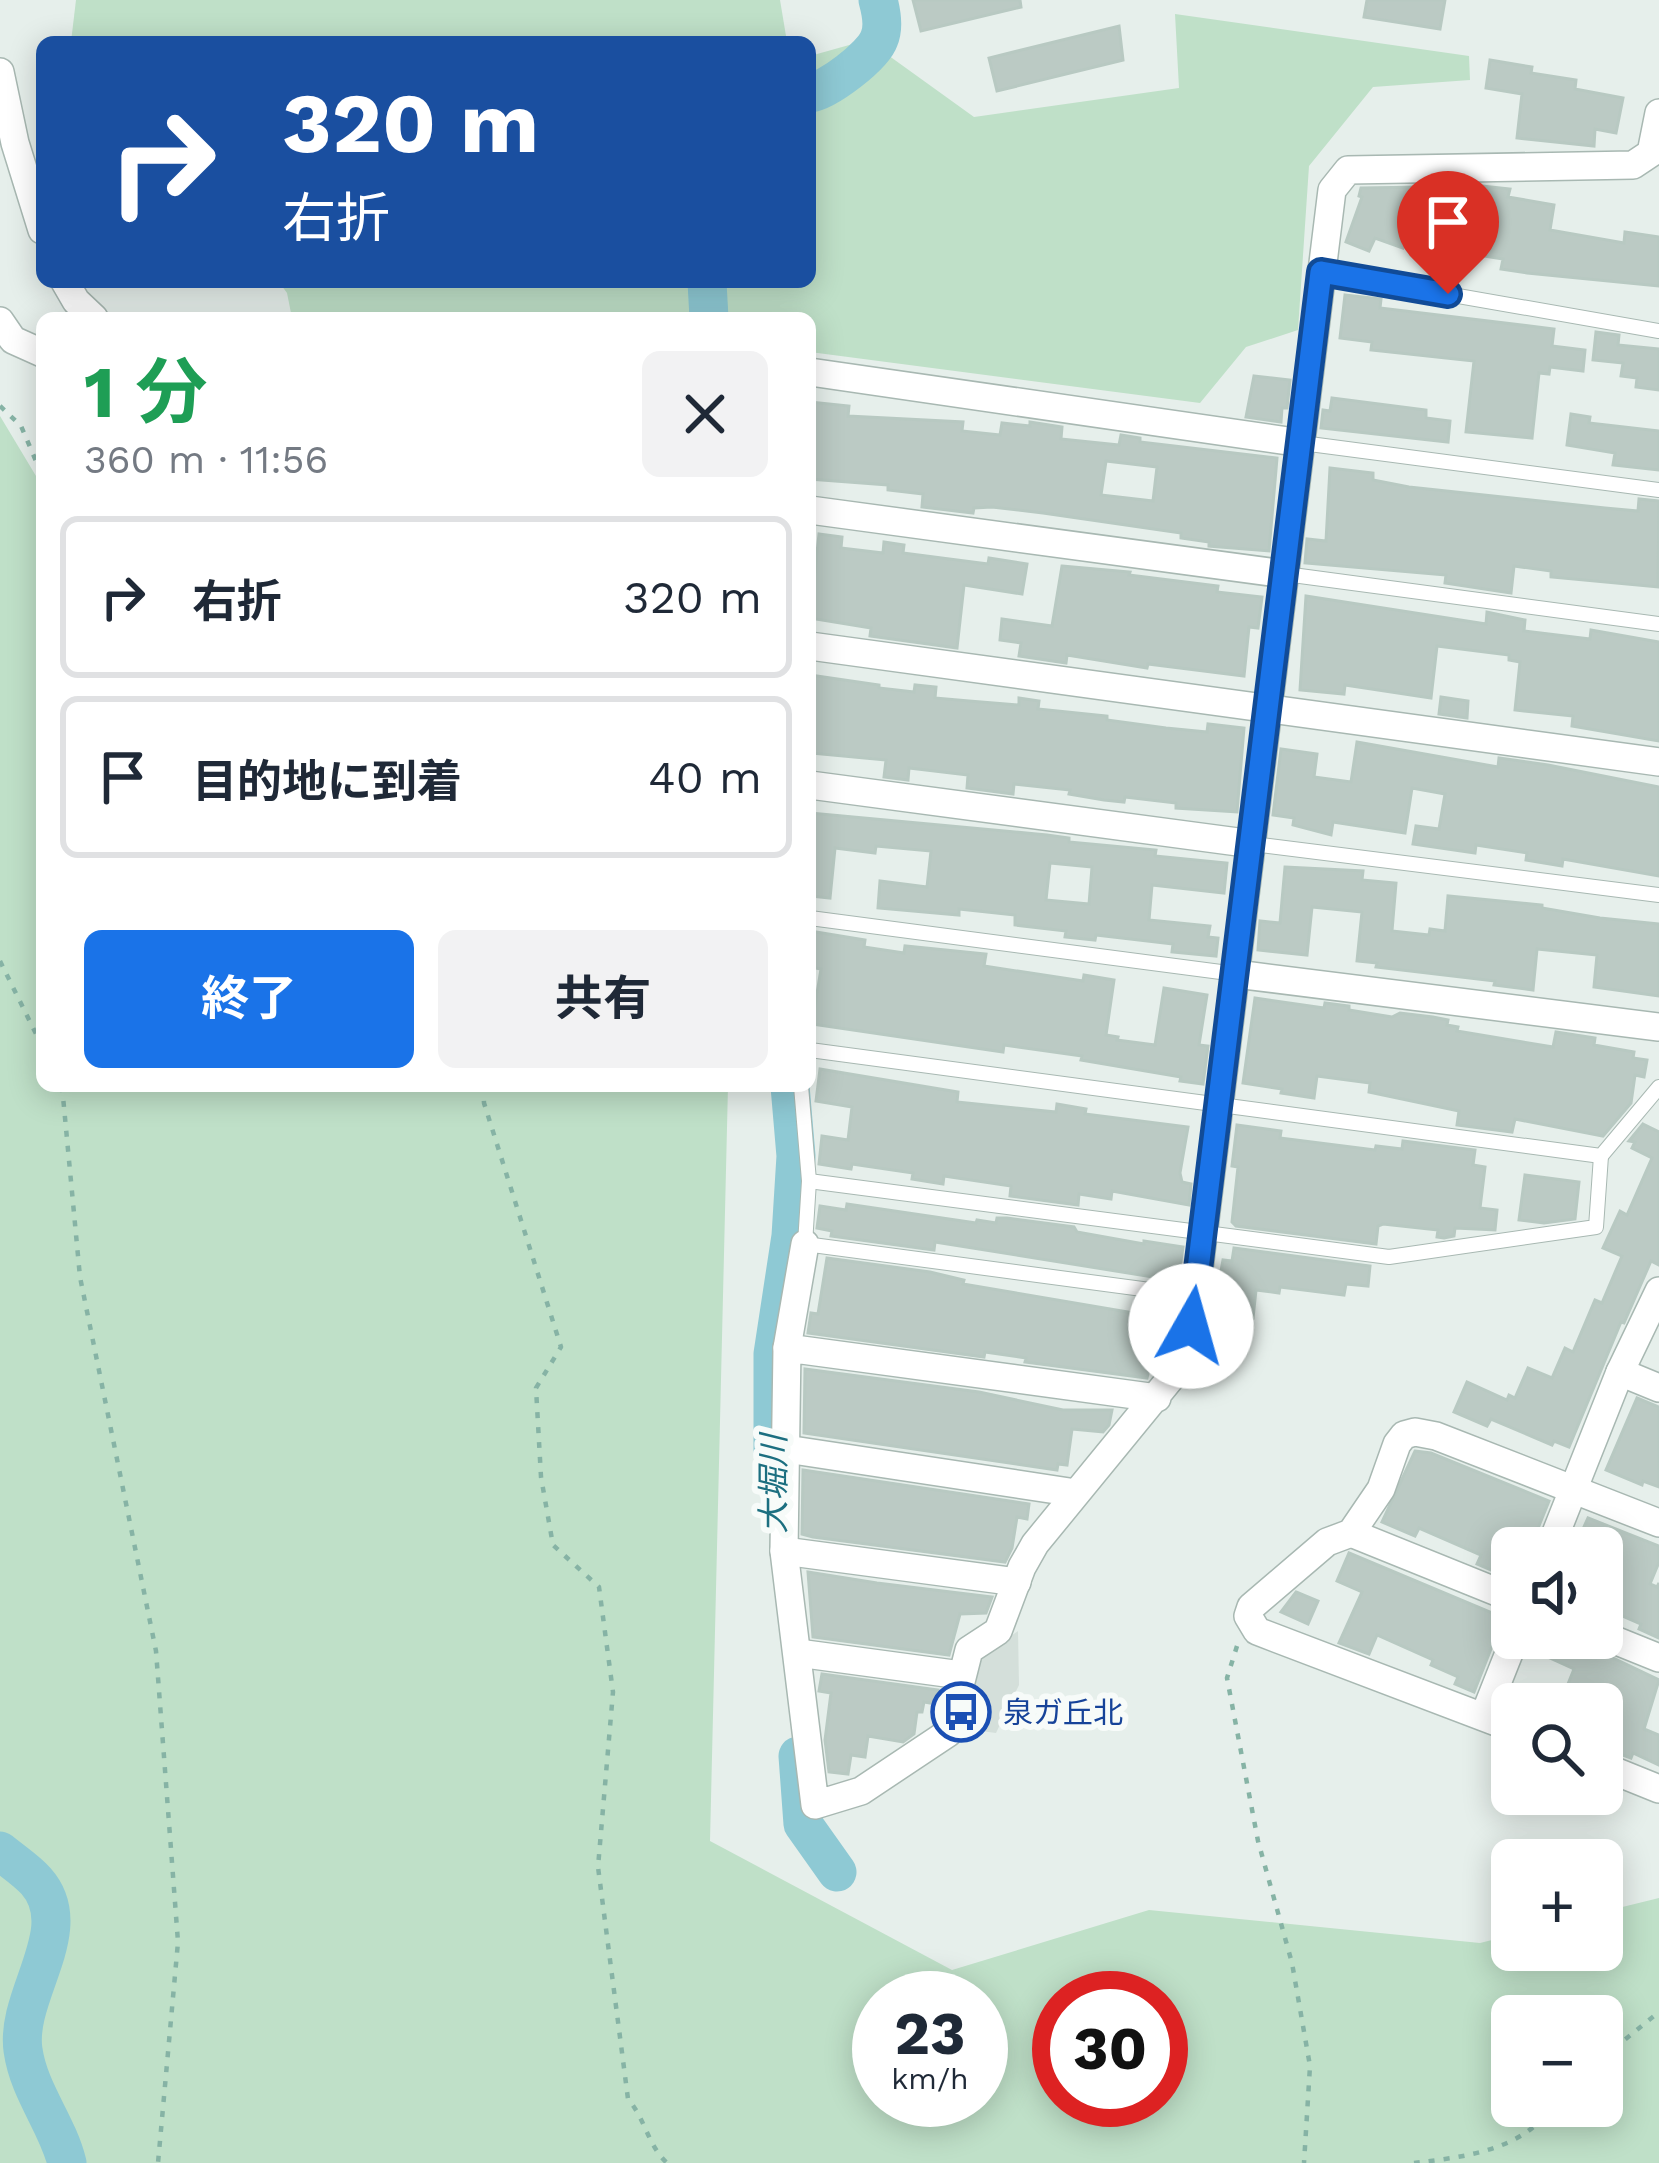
<!DOCTYPE html>
<html lang="ja">
<meta charset="utf-8">
<style>
body{margin:0;font-family:"Work Sans","Noto Sans JP",sans-serif;background:#f2f2f3;color:#1f2937;height:100vh;display:flex;flex-direction:column;font-size:45px;white-space:nowrap}
*{box-sizing:border-box;margin:0}
p{font-size:39px;color:#747a83}
.icon{flex:none;width:66px;height:66px;fill:none;stroke:currentColor;stroke-width:2;stroke-linecap:round;stroke-linejoin:round}
.map{position:relative;flex:1;overflow:hidden}
.side{position:absolute;left:36px;top:312px;width:780px;height:780px;display:flex;flex-direction:column;background:#fff;border-radius:18px;box-shadow:0 6px 30px #0003}
.side>*{flex:none}
.banner{position:absolute;left:36px;top:36px;width:780px;height:252px;border-radius:18px;box-shadow:0 6px 30px #0003;background:#1a4fa0;color:#fff;overflow:hidden}
.tools{position:absolute;left:1491px;top:1527px;display:grid;gap:24px}
.tools a{display:grid;place-items:center;width:132px;height:132px;border-radius:18px;background:#fff;box-shadow:0 6px 30px #0003;font-size:60px}
.speed{position:absolute;left:852px;top:1971px;display:flex;gap:24px;font-size:60px;font-weight:700;text-align:center}
.speed>*{display:grid;place-content:center;width:156px;height:156px;border-radius:50%;background:#fff;box-shadow:0 6px 30px #0003;line-height:1}
.speed small{font-size:30px;font-weight:400}
.speed .limit{border:18px solid #d22;background:#fff;color:#111}
.pin{position:absolute;display:grid;place-items:center;width:102px;height:102px;color:#fff;margin:-123px -51px;border-radius:50% 50% 50% 0;rotate:-45deg;box-shadow:0 0 12px #0007}
.pin .icon{rotate:45deg}
.me{position:absolute;width:132px;margin:-66px;rotate:7deg;stroke-linejoin:round;filter:drop-shadow(0 0 9px #0008)}
.turn{display:flex;align-items:center;gap:42px;height:252px;padding:0 48px;font-size:54px}
.turn .icon{width:156px;height:156px;stroke-width:2.5}
.turn b{display:block;font-size:84px;line-height:102px}
.round{display:grid;place-items:center;flex:none;width:126px;height:126px;border-radius:18px;background:#f2f2f3}
.headline{display:flex;align-items:center;justify-content:space-between;height:204px;padding:0 48px}
h1{font-size:72px;font-weight:700;line-height:90px;color:#1e9e55}
.primary-button{display:flex;gap:24px;margin-top:auto;padding:24px 48px}
.primary-button a{flex:1;height:138px;border-radius:18px;background:#1a73e8;color:#fff;font-size:48px;font-weight:700;line-height:138px;text-align:center}
.primary-button a+a{background:#f2f2f3;color:#1f2937}
ul{padding:0;list-style:none}
li{display:flex;align-items:center;gap:36px;height:162px;margin:0 24px 18px;padding:0 24px;border:6px solid #e0e1e3;border-radius:18px}
li div{flex:1}
li b{display:block;font-size:45px}
li em{font-style:normal}
.map>svg:first-child{display:block}
</style>
<div class="map">
<svg width="1659" height="2163" viewBox="0 0 1659 2163">
<rect width="100%" height="100%" fill="#e6efeb"/>
<!-- built -->
<polygon fill="#d4dfda" points="1018,1631 1019,1685 996,1733 966,1729 971,1683 981,1657"/>
<!-- green -->
<g fill="#bfe0c8" fill-rule="evenodd">
<polygon points="76,0 780,0 787,42 71,42"/>
<polygon points="1175,14 1469,56 1470,80 1373,87 1309,166 1298,330 1246,347 1200,403 810,352 810,318 292,318 287,293 279,282 810,282 810,56 867,40 974,117 1179,88"/>
<path d="M0 416 42 486V1086H728L710 1841 952 1970 1149 1910 1480 1943 1512 1935V1950H1602V1912L1659 1898V2163H0ZM879 1998H981V2100H879ZM1059 1998H1161V2100H1059ZM1512 2016H1602V2106H1512Z"/>
</g>
<g fill="none" stroke-linecap="round" stroke-linejoin="round">
<!-- river -->
<g stroke="#8ec9d4" stroke-width="39">
<path d="M810 93C827 91 873 56 879 39 884 28 881 11 878 0"/>
<polyline points="707,282 709,318"/>
<polyline points="773,1453 773,1354 791,1236 796,1156 790,1086"/>
<polyline points="798,1756 803,1824 837,1872"/>
<path d="M0 1851C12 1861 26 1870 36 1881 79 1929 15 1994 23 2050 29 2092 57 2123 67 2163"/>
</g>
</g>
<!-- building -->
<g fill="#bbcac4" stroke="#b8c9c2" stroke-width="3" fill-rule="evenodd">
<polygon points="913,0 1020,0 1021,7 921,31"/>
<polygon points="1367,0 1445,0 1440,29 1364,17"/>
<polygon points="1119,26 1123,60 997,91 989,58"/>
<polygon points="1490,60 1532,67 1531,73 1576,80 1575,89 1623,98 1616,133 1595,129 1594,146 1517,138 1522,94 1486,88"/>
<polygon points="1482,186 1510,189 1508,197 1554,205 1550,230 1624,243 1625,232 1659,237 1659,286 1527,273 1501,269 1503,259 1440,249 1439,253 1405,243 1403,248 1375,238 1369,251 1346,242 1362,197 1359,196 1361,188 1425,187 1481,194"/>
<polygon points="1345,295 1381,299 1380,308 1554,329 1552,346 1585,350 1583,371 1550,367 1549,374 1539,373 1532,438 1466,432 1474,361 1371,350 1372,342 1340,338"/>
<polygon points="1596,332 1619,335 1618,345 1659,349 1659,390 1636,387 1637,378 1621,376 1623,363 1593,360"/>
<polygon points="1254,376 1290,380 1287,408 1282,408 1281,422 1246,417"/>
<polygon points="1332,398 1426,410 1426,418 1450,421 1448,442 1321,428 1323,410 1330,411"/>
<path d="M810 402 849 406 848 416 963 422 962 431 1000 435 1002 423 1030 426V422L1062 427 1061 439 1119 445 1121 435 1140 438V442L1277 458 1269 551 1209 546V542L1181 538V533L1043 513 992 507 974 508 973 513 922 507 923 494 888 490V485L810 479ZM1106 461 1157 467 1153 501 1101 495Z"/>
<polygon points="1571,414 1590,417 1589,423 1659,431 1659,470 1613,465 1615,453 1567,445"/>
<polygon points="1330,468 1373,473 1373,480 1409,487 1605,508 1638,511 1639,499 1659,501 1658,587 1551,577 1551,571 1514,566 1511,593 1445,583 1446,575 1305,563 1307,539 1326,541"/>
<polygon points="819,534 842,537 841,548 883,553 884,542 904,545 903,553 988,564 989,558 1027,564 1022,594 964,585 957,648 870,636 871,628 810,618"/>
<polygon points="1062,566 1130,572 1129,575 1218,586 1217,592 1262,597 1258,628 1249,627 1244,676 1148,664 1147,668 1067,655 1066,663 1019,656 1021,643 1000,640 1002,619 1052,626"/>
<polygon points="1306,596 1486,624 1487,612 1525,620 1524,631 1590,639 1591,630 1659,642 1659,741 1572,726 1573,716 1515,710 1520,662 1509,660 1509,655 1437,646 1431,698 1345,685 1344,694 1300,690"/>
<polygon points="810,675 879,685 879,688 914,692 915,685 936,687 935,698 969,701 1019,705 1019,698 1039,701 1038,709 1107,716 1107,720 1166,728 1207,732 1208,724 1244,728 1237,812 1176,808 1176,803 1125,797 1124,802 1104,800 1069,794 1070,790 1014,784 1013,794 967,788 968,775 909,768 908,780 884,777 886,760 810,753"/>
<polygon points="1441,697 1468,701 1467,718 1439,714"/>
<polygon points="1357,742 1498,767 1499,758 1548,765 1659,787 1659,876 1563,859 1562,866 1526,860 1527,853 1476,845 1475,853 1413,844 1416,826 1439,829 1445,794 1412,788 1405,833 1333,822 1331,835 1293,825 1294,818 1273,815 1281,749 1317,754 1314,777 1351,782"/>
<path d="M810 813 1047 835 1069 838V842L1156 850 1155 856 1227 863 1224 893 1152 885 1149 920 1210 926 1208 937 1218 938 1216 956 1172 952 1173 944 1096 935 1095 940 1065 937 1066 931 1015 925V915L959 909V915L878 908 880 881 927 887 931 851 876 846 875 853 835 848 830 898 810 896ZM1050 863 1092 867 1089 904 1046 900Z"/>
<polygon points="1285,867 1363,871 1362,880 1396,883 1392,931 1429,935 1430,929 1445,931 1448,896 1542,905 1542,908 1600,918 1659,924 1659,996 1594,987 1597,955 1537,949 1533,990 1494,985 1495,981 1376,967 1377,963 1357,961 1362,912 1312,907 1307,955 1258,950 1260,921 1280,923"/>
<polygon points="810,931 865,940 864,947 904,953 905,946 986,954 984,966 1083,981 1084,975 1114,980 1106,1035 1118,1037 1117,1040 1155,1045 1164,988 1207,995 1199,1045 1208,1046 1203,1084 1180,1081 1181,1077 1081,1060 1082,1056 1004,1045 1003,1052 812,1024 821,969 810,967"/>
<polygon points="1255,998 1324,1008 1325,1003 1349,1006 1349,1010 1392,1017 1400,1013 1433,1017 1448,1020 1447,1025 1458,1027 1457,1031 1553,1047 1556,1032 1595,1038 1594,1045 1634,1052 1633,1058 1647,1060 1644,1077 1635,1075 1631,1103 1603,1136 1515,1119 1512,1132 1457,1125 1459,1111 1369,1092 1370,1083 1317,1076 1314,1098 1281,1093 1282,1089 1243,1083"/>
<polygon points="820,1069 958,1092 957,1102 1056,1112 1057,1104 1086,1109 1085,1114 1188,1127 1180,1173 1182,1182 1191,1184 1189,1205 1112,1191 1111,1199 1079,1194 1078,1205 1010,1196 1011,1186 944,1176 943,1184 912,1179 913,1173 852,1164 851,1169 819,1164 822,1136 848,1140 852,1107 816,1101"/>
<polygon points="1643,1124 1659,1132 1659,1265 1651,1261 1624,1323 1621,1322 1569,1447 1554,1441 1552,1445 1491,1419 1487,1426 1454,1412 1467,1382 1507,1400 1509,1395 1515,1398 1528,1368 1552,1378 1565,1348 1573,1352 1595,1300 1602,1303 1622,1256 1603,1248 1620,1211 1627,1215 1652,1158 1632,1148 1635,1142 1629,1141"/>
<polygon points="1237,1125 1281,1131 1280,1138 1375,1150 1376,1146 1402,1149 1403,1141 1475,1150 1473,1165 1485,1167 1480,1208 1497,1210 1495,1230 1455,1228 1454,1236 1444,1238 1437,1237 1438,1230 1383,1224 1378,1226 1376,1244 1236,1226 1232,1222 1238,1167 1232,1166"/>
<polygon points="1525,1175 1579,1182 1575,1219 1544,1223 1519,1220"/>
<polygon points="847,1204 976,1223 977,1220 996,1223 997,1218 1007,1218 1074,1227 1077,1232 1144,1244 1144,1241 1183,1247 1178,1281 935,1242 934,1250 831,1236 832,1231 817,1228 820,1206 846,1210"/>
<polygon points="1234,1248 1370,1266 1368,1286 1346,1284 1344,1295 1280,1287 1279,1293 1256,1290 1253,1318 1235,1316 1230,1359 1206,1356 1223,1260 1232,1261"/>
<polygon points="827,1258 930,1272 964,1280 963,1284 1169,1319 1165,1341 1156,1339 1147,1378 1025,1362 1026,1358 985,1352 984,1357 808,1333 811,1313 818,1314"/>
<polygon points="805,1369 979,1392 1063,1410 1112,1410 1109,1425 1103,1432 1072,1429 1067,1465 1058,1464 1057,1470 804,1433"/>
<polygon points="1637,1398 1659,1407 1659,1487 1643,1481 1642,1485 1606,1470"/>
<polygon points="1415,1451 1431,1453 1549,1501 1530,1548 1512,1548 1512,1579 1477,1564 1481,1555 1419,1528 1415,1536 1382,1522"/>
<polygon points="803,1470 1029,1504 1027,1519 1017,1517 1012,1548 1005,1562 813,1537 802,1534"/>
<polygon points="1588,1518 1659,1546 1659,1562 1650,1584 1657,1587 1659,1583 1659,1638 1639,1629 1641,1624 1602,1607 1602,1548 1578,1540"/>
<polygon points="1349,1553 1509,1620 1498,1631 1474,1692 1455,1684 1458,1677 1431,1665 1433,1660 1377,1635 1369,1654 1339,1643 1362,1592 1337,1581"/>
<polygon points="808,1572 877,1583 992,1597 986,1613 960,1614 949,1655 813,1637"/>
<polygon points="1296,1592 1318,1601 1308,1624 1281,1612"/>
<polygon points="1533,1638 1571,1638 1659,1680 1644,1729 1659,1735 1659,1765 1633,1753 1631,1758 1612,1751 1614,1745 1602,1739 1602,1704 1560,1704 1574,1669 1530,1649"/>
<polygon points="822,1674 938,1690 936,1704 924,1702 922,1712 917,1712 914,1734 903,1742 868,1736 865,1757 851,1755 848,1774 829,1772 825,1740 831,1693 819,1691"/>
</g>
<g fill="none" stroke-linecap="round" stroke-linejoin="round">
<defs>
<g id="service">
<polyline points="1321,272 1659,331"/>
<polyline points="1302,443 1659,490"/>
<polyline points="1285,574 1659,624"/>
<polyline points="1253,844 1659,895"/>
<polyline points="810,918 1236,974"/>
<polyline points="810,1050 1601,1156 1659,1087"/>
<polyline points="801,1086 809,1181 805,1244 1195,1296"/>
<polyline points="809,1181 1389,1257 1596,1227 1601,1156"/>
</g>
<g id="minor">
<polyline points="0,72 15,143 42,230"/>
<polyline points="65,282 76,301 94,318"/>
<polyline points="0,321 13,340 42,353"/>
<polyline points="810,372 1302,443"/>
<polyline points="810,510 1285,574"/>
<polyline points="810,646 1659,762"/>
<polyline points="810,785 1253,844"/>
<polyline points="1236,974 1659,1027"/>
<polyline points="787,1348 805,1244"/>
<polyline points="1620,1372 1659,1388"/>
<polyline points="1157,1398 787,1348 784,1551 815,1805 861,1791 948,1733 969,1650 998,1631 1022,1567 1035,1544 1188,1357 1332,190 1348,170 1633,165 1651,153 1659,113"/>
<polyline points="786,1449 1076,1493"/>
<polyline points="1351,1533 1512,1598"/>
<polyline points="1550,1548 1620,1372 1659,1291"/>
<polyline points="784,1551 1017,1582"/>
<polyline points="1602,1635 1659,1658"/>
<polyline points="798,1653 961,1675"/>
<polyline points="1484,1716 1515,1638"/>
<polyline points="1512,1728 1257,1631 1248,1616 1251,1607 1327,1542 1351,1533 1381,1489 1397,1444 1404,1435 1415,1432 1436,1436 1659,1523"/>
<polyline points="1602,1766 1659,1789"/>
</g>
</defs>
<!-- service casing -->
<use href="#service" stroke="#a8b8b2" stroke-width="16"/>
<!-- minor casing -->
<use href="#minor" stroke="#a8b8b2" stroke-width="30"/>
<!-- path -->
<g stroke="#86b3a5" stroke-width="4.5" stroke-dasharray="6 9" stroke-linecap="butt">
<polyline points="0,406 21,426 42,475"/>
<polyline points="0,961 42,1046"/>
<polyline points="62,1086 80,1277 156,1651 178,1942 158,2163"/>
<path d="M483 1086 484 1103 561 1347 536 1388 541 1477 553 1545 599 1587 613 1692 598 1867 628 2099C646 2120 647 2144 667 2163"/>
<polyline points="1237,1646 1227,1678 1258,1841 1292,1963 1310,2066 1304,2163"/>
<polyline points="1602,2058 1659,2012"/>
<path d="M1414 2163C1463 2157 1523 2151 1552 2106"/>
</g>
<!-- service -->
<use href="#service" stroke="#fff" stroke-width="14"/>
<!-- minor -->
<use href="#minor" stroke="#fff" stroke-width="27"/>
</g>
<g fill="none" stroke-linecap="round" stroke-linejoin="round">
<defs>
<polyline id="route" points="1191,1326 1321,272 1448,294"/>
</defs>
<!-- route casing -->
<use href="#route" stroke="#114b97" stroke-width="30"/>
<!-- route -->
<use href="#route" stroke="#1a73e8" stroke-width="21"/>
</g>
<!-- icons -->
<defs>
<symbol id="bus-ring" viewBox="-11 -11 22 22"><circle r="9.5" fill="#f7fbf9" stroke="#1a4fb4" stroke-width="1.5"/><path d="M-5-6H5V4H4V6H2V4H-2V6H-4V4H-5ZM-3.5-4V0h7V-4ZM-3.5 1.2v1.5H-2V1.2ZM2 1.2v1.5H3.5V1.2Z" fill="#1a4fb4"/></symbol>
</defs>
<g fill-rule="evenodd">
<use href="#bus-ring" x="928" y="1679" width="66" height="66"/>
</g>
<g text-anchor="middle" dominant-baseline="central" stroke-width="12" stroke-linejoin="round" paint-order="stroke">
<!-- transit labels -->
<g font-size="30" fill="#164399" stroke="#f7fbf9" text-anchor="start">
<text x="1003" y="1712">泉ガ丘北</text>
</g>
<!-- water labels -->
<g font-size="33" font-style="italic" fill="#1c6f80" stroke="#f7fbf9">
<text transform="translate(773 1484) rotate(-90)">大堀川</text>
</g>
</g>
</svg>
<div class="tools">
<a><svg class="icon" aria-label="sound" viewBox="0 0 24 24"><path d="M4 9h4l5-4v14l-5-4H4zM17 9q2 3 0 6"/></svg></a>
<a><svg class="icon" aria-label="search" viewBox="0 0 24 24"><circle cx="10" cy="10" r="6"/><path d="M15 15l6 6"/></svg></a>
<a>+</a>
<a>−</a>
</div>
<div class="speed"><div>23<small>km/h</small></div><div class="limit">30</div></div>
<div class="pin" style="left:1448px;top:294px;background:#d93025"><svg class="icon" aria-label="arrive" viewBox="0 0 24 24"><path d="M6 21V4h12l-3 4 3 4H6"/></svg></div>
<svg class="me" style="left:1191px;top:1326px" viewBox="-20 -20 40 40"><circle r="19" fill="#fff"/><path d="M0-13L10 11 0 6-10 11z" fill="#1a73e8"/></svg>
<div class="banner">
<div class="turn"><svg class="icon" aria-label="right" viewBox="0 0 24 24"><path d="M7 20v-9h11M14 6l5 5-5 5"/></svg><div><b>320 m</b>右折</div></div>
</div>
<section class="side">
<div class="headline"><div><h1>1 分</h1><p>360 m · 11:56</p></div><a class="round"><svg class="icon" aria-label="close" viewBox="0 0 24 24"><path d="M6 6l12 12M18 6L6 18"/></svg></a></div>
<ul>
<li><svg class="icon" aria-label="right" viewBox="0 0 24 24"><path d="M7 20v-9h11M14 6l5 5-5 5"/></svg><div><b>右折</b></div><em>320 m</em></li>
<li><svg class="icon" aria-label="arrive" viewBox="0 0 24 24"><path d="M6 21V4h12l-3 4 3 4H6"/></svg><div><b>目的地に到着</b></div><em>40 m</em></li>
</ul>
<div class="primary-button"><a>終了</a><a>共有</a></div>
</section>
</div>
